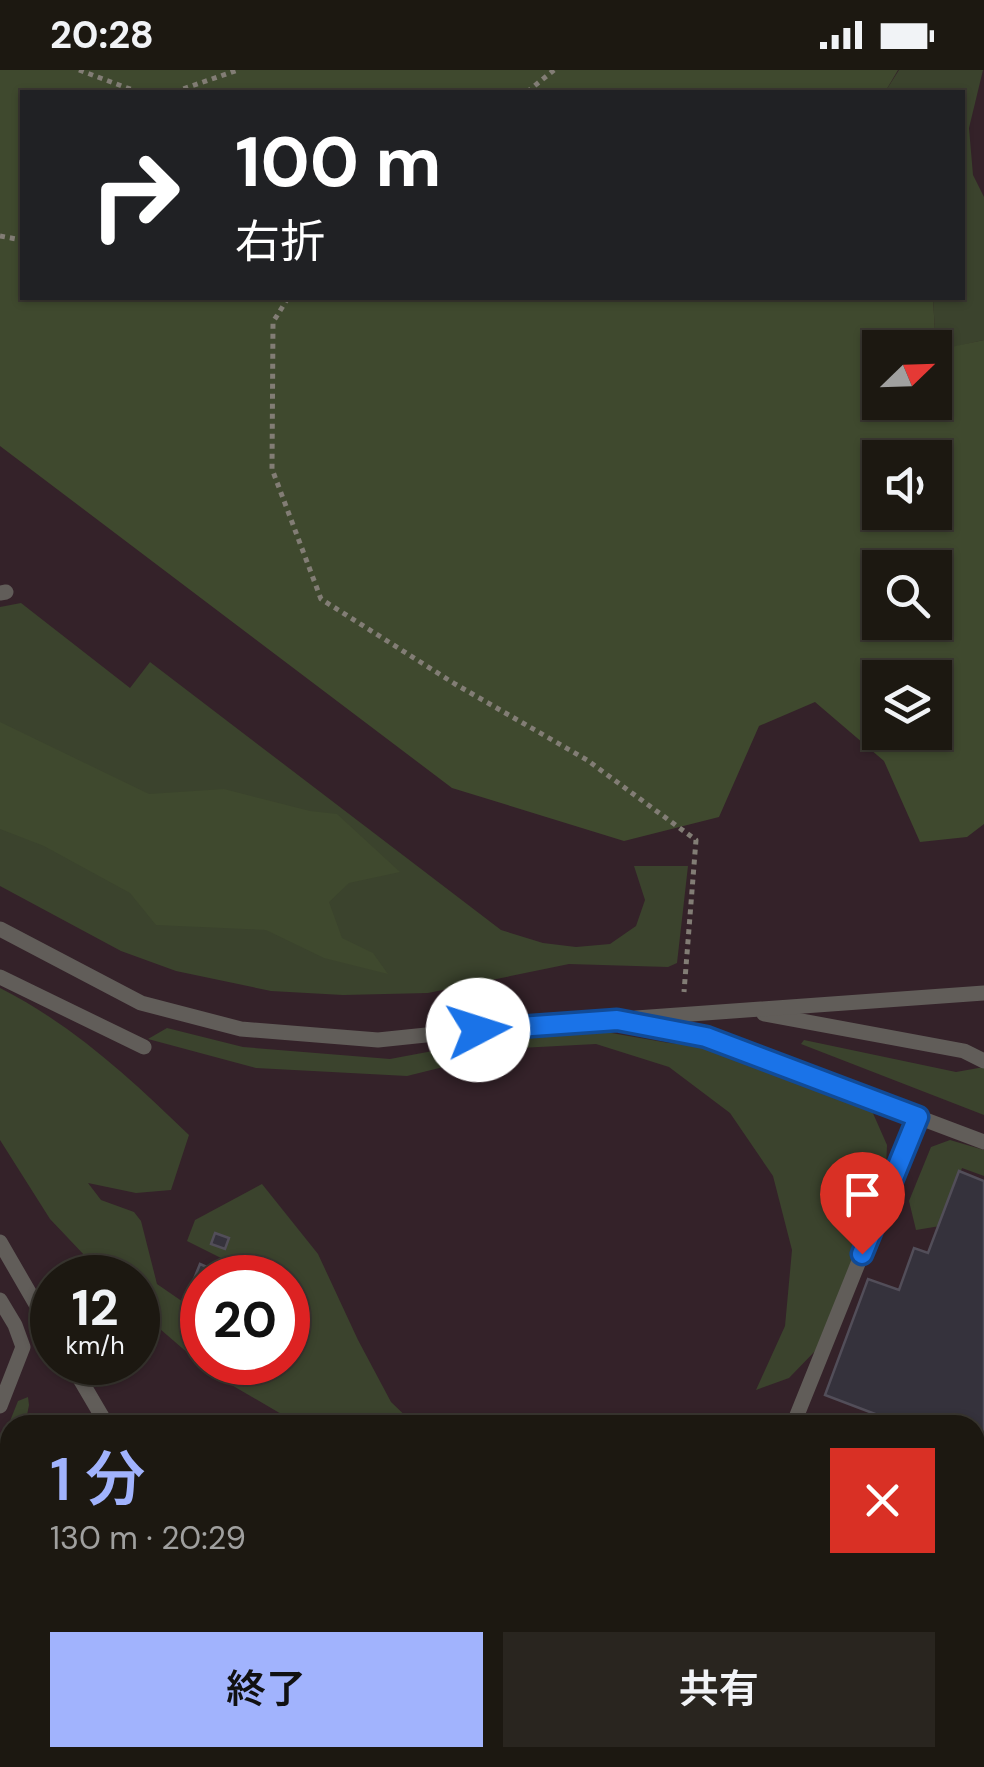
<!DOCTYPE html>
<html lang="ja">
<meta charset="utf-8">
<style>
body{margin:0;font-family:"DM Sans","Noto Sans JP",sans-serif;background:#29251f;color:#f1f3f6;height:100vh;display:flex;flex-direction:column;font-size:38px;white-space:nowrap}
*{box-sizing:border-box;margin:0}
p{font-size:32px;color:#a0a09f}
.icon{flex:none;width:55px;height:55px;fill:none;stroke:currentColor;stroke-width:2;stroke-linecap:round;stroke-linejoin:round}
.map{position:relative;flex:1;overflow:hidden}
.sheet{position:absolute;left:0px;top:1345px;width:985px;height:352px;display:flex;flex-direction:column;background:#1c1811;border-radius:30px 30px 0 0;box-shadow:0 2px 8px #0004,0 0 0 2px #3a3731}
.sheet>*{flex:none}
.hud{position:absolute;left:20px;top:20px;width:945px;height:210px;border-radius:0px;box-shadow:0 2px 8px #0004,0 0 0 2px #3a3731;background:#202124;color:#fff;overflow:hidden}
.needle{width:65px;rotate:67deg}
.buttons{position:absolute;left:862px;top:260px;display:grid;gap:20px}
.buttons a{display:grid;place-items:center;width:90px;height:90px;border-radius:0px;background:#1c1811;box-shadow:0 2px 8px #0004,0 0 0 2px #3a3731;font-size:50px}
.speed{position:absolute;left:30px;top:1185px;display:flex;gap:20px;font-size:50px;font-weight:700;text-align:center}
.speed>*{display:grid;place-content:center;width:130px;height:130px;border-radius:50%;background:#1c1811;box-shadow:0 2px 8px #0004,0 0 0 2px #3a3731;line-height:1}
.speed small{font-size:25px;font-weight:400}
.speed .limit{border:15px solid #d22;background:#fff;color:#111}
.pin{position:absolute;display:grid;place-items:center;width:85px;height:85px;color:#fff;margin:-102px -42px;border-radius:50% 50% 50% 0;rotate:-45deg;box-shadow:0 0 10px #0007}
.pin .icon{rotate:45deg}
.me{position:absolute;width:110px;margin:-55px;rotate:85deg;stroke-linejoin:round;filter:drop-shadow(0 0 8px #0008)}
.turn{display:flex;align-items:center;gap:35px;height:210px;padding:0 50px;font-size:45px}
.turn .icon{width:130px;height:130px;stroke-width:2.5}
.turn b{display:block;font-size:70px;line-height:85px}
.round{display:grid;place-items:center;flex:none;width:105px;height:105px;border-radius:0px;background:#29251f}
.head{display:flex;align-items:center;justify-content:space-between;height:170px;padding:0 50px}
h1{font-size:60px;font-weight:600;line-height:75px;color:#a1b3fd}
.button{display:flex;gap:20px;margin-top:auto;padding:20px 50px}
.button a{flex:1;height:115px;border-radius:0px;background:#a1b3fd;color:#111;font-size:40px;font-weight:600;line-height:115px;text-align:center}
.button a+a{background:#29251f;color:#f1f3f6}
.status{display:flex;justify-content:space-between;align-items:center;height:70px;padding:0 50px;background:#1c1811;direction:ltr}
.status svg{height:28px;fill:currentColor}
.map>svg:first-child{display:block}
</style>
<div class="status"><b>20:28</b><svg viewBox="0 0 49 12"><path d="M0 12V9h3v3zM5 12V6h3v6zM10 12V3h3v9zM15 12V0h3v12zM26 1h20v11H26zM47 4h2v5h-2z"/></svg></div>
<div class="map">
<svg width="984" height="1697" viewBox="0 0 984 1697">
<rect width="100%" height="100%" fill="#262017"/>
<!-- industrial -->
<path fill="#342229" fill-rule="evenodd" d="M0 0H984V1697H0ZM22 22H962V228H22ZM880 278H935V332H880ZM880 388H935V442H880ZM880 498H935V552H880ZM880 608H935V662H880ZM52 1208H138V1292H52ZM202 1208H288V1292H202ZM10 1355H975V1688H10Z"/>
<!-- green -->
<g fill="#3b432d">
<polygon points="899,0 983,0 969,58 973,105 984,127 984,270 936,281 933,228 962,228 962,22 885,22"/>
<polygon points="21,533 130,618 150,592 501,860 543,873 576,877 610,874 636,856 645,830 634,796 688,796 677,893 668,897 569,894 428,923 343,925 271,921 176,901 121,881 0,816 0,537"/>
<path d="M0 918C73 955 131 1009 189 1065L171 1120 136 1123 88 1113 101 1130 134 1142 141 1151 157 1214 202 1245V1292H288V1208L251 1207 253 1204 187 1171 195 1150 262 1114 318 1184 358 1270 391 1332 415 1355H300L211 1303 138 1240V1208L105 1207 50 1149 0 1070Z"/>
<polygon points="167,958 243,977 390,989 518,965 600,961 669,973 705,976 872,1041 887,1075 886,1100 819,1277 789,1308 756,1320 785,1256 792,1180 773,1106 730,1043 669,997 596,974 520,978 407,1006 256,998 148,969"/>
<polygon points="804,970 956,1002 984,997 984,1045 801,974"/>
<polygon points="950,1070 984,1080 984,1106 962,1098 940,1156 916,1160 909,1131 931,1077"/>
<polygon points="28,1327 29,1335 25,1355 10,1355 10,1418 5,1439 10,1441 10,1518 8,1519 0,1514 0,1376 18,1331"/>
<polygon points="367,1688 541,1688 566,1697 390,1697"/>
</g>
<!-- forest -->
<g fill="#3f492e" fill-rule="evenodd">
<path d="M0 0H898L885 22H22V228H933L936 280 984 270V754L967 767 920 772 884 691 815 632 759 656 719 747 624 771 452 718 0 376ZM880 278H935V332H880ZM880 388H935V442H880ZM880 498H935V552H880ZM880 608H935V662H880Z"/>
<polygon points="0,652 149,724 224,719 310,741 337,744 400,802 349,813 329,832 342,868 373,883 388,904 324,888 266,860 156,855 130,823 44,776 0,759"/>
</g>
<!-- building -->
<g fill="#35323c" stroke="#524e59" stroke-width="2.5">
<polygon points="959,1101 984,1111 984,1457 975,1454 975,1355 889,1355 891,1350 825,1325 868,1209 899,1220 914,1178 928,1183"/>
<polygon points="215,1163 229,1168 225,1179 211,1174"/>
<polygon points="200,1194 223,1204 221,1208 202,1208 202,1225 190,1219"/>
</g>
<g fill="none" stroke-linecap="round" stroke-linejoin="round">
<!-- path -->
<g stroke="#827d75" stroke-width="5" stroke-dasharray="5 5" stroke-linecap="butt">
<polyline points="79,0 138,22 151,22"/>
<polyline points="174,22 238,0"/>
<polyline points="527,22 554,0"/>
<polyline points="0,166 22,170"/>
<polyline points="288,228 273,252 272,399 321,529 455,614 587,690 696,770 684,922"/>
</g>
<!-- service -->
<g stroke="#615d59" stroke-width="15">
<polyline points="0,523 6,522"/>
<polyline points="0,859 141,933 241,959 378,970 512,956 617,950 706,967 984,1072"/>
<polyline points="0,907 144,977"/>
<polyline points="764,944 964,981 984,991"/>
<polyline points="636,948 984,923"/>
<polyline points="0,1172 52,1262"/>
<polyline points="0,1230 15,1255 23,1277 0,1336"/>
<polyline points="70,1292 107,1355"/>
<polyline points="793,1355 917,1047"/>
<polyline points="0,1531 10,1536"/>
<polyline points="975,1533 984,1537"/>
<polyline points="0,1588 10,1592"/>
<polyline points="0,1625 10,1629"/>
<polyline points="158,1688 182,1697"/>
<polyline points="250,1688 273,1697"/>
<polyline points="304,1688 316,1697"/>
<polyline points="567,1688 592,1697"/>
</g>
</g>
<g fill="none" stroke-linecap="round" stroke-linejoin="round">
<defs>
<polyline id="route" points="478,960 617,950 706,967 918,1047 862,1184"/>
</defs>
<!-- route casing -->
<use href="#route" stroke="#114b97" stroke-width="25"/>
<!-- route -->
<use href="#route" stroke="#1a73e8" stroke-width="18"/>
</g>
</svg>
<div class="buttons">
<a><svg class="needle" viewBox="-14 -14 28 28"><path d="M0-13l5 13h-10z" fill="#e53935"/><path d="M0 13l5-13h-10z" fill="#a0a09f"/></svg></a>
<a><svg class="icon" aria-label="sound" viewBox="0 0 24 24"><path d="M4 9h4l5-4v14l-5-4H4zM17 9q2 3 0 6"/></svg></a>
<a><svg class="icon" aria-label="search" viewBox="0 0 24 24"><circle cx="10" cy="10" r="6"/><path d="M15 15l6 6"/></svg></a>
<a><svg class="icon" aria-label="layers" viewBox="0 0 24 24"><path d="M12 4l9 5-9 5-9-5zM3 14l9 5 9-5"/></svg></a>
</div>
<div class="speed"><div>12<small>km/h</small></div><div class="limit">20</div></div>
<div class="pin" style="left:862px;top:1184px;background:#d93025"><svg class="icon" aria-label="arrive" viewBox="0 0 24 24"><path d="M6 21V4h12l-3 4 3 4H6"/></svg></div>
<svg class="me" style="left:478px;top:960px" viewBox="-20 -20 40 40"><circle r="19" fill="#fff"/><path d="M0-13L10 11 0 6-10 11z" fill="#1a73e8"/></svg>
<div class="hud">
<div class="turn"><svg class="icon" aria-label="right" viewBox="0 0 24 24"><path d="M7 20v-9h11M14 6l5 5-5 5"/></svg><div><b>100 m</b>右折</div></div>
</div>
<section class="sheet">
<div class="head"><div><h1>1 分</h1><p>130 m · 20:29</p></div><a class="round" style="background:#d93025;color:#fff"><svg class="icon" aria-label="close" viewBox="0 0 24 24"><path d="M6 6l12 12M18 6L6 18"/></svg></a></div>
<div class="button"><a>終了</a><a>共有</a></div>
</section>
</div>
